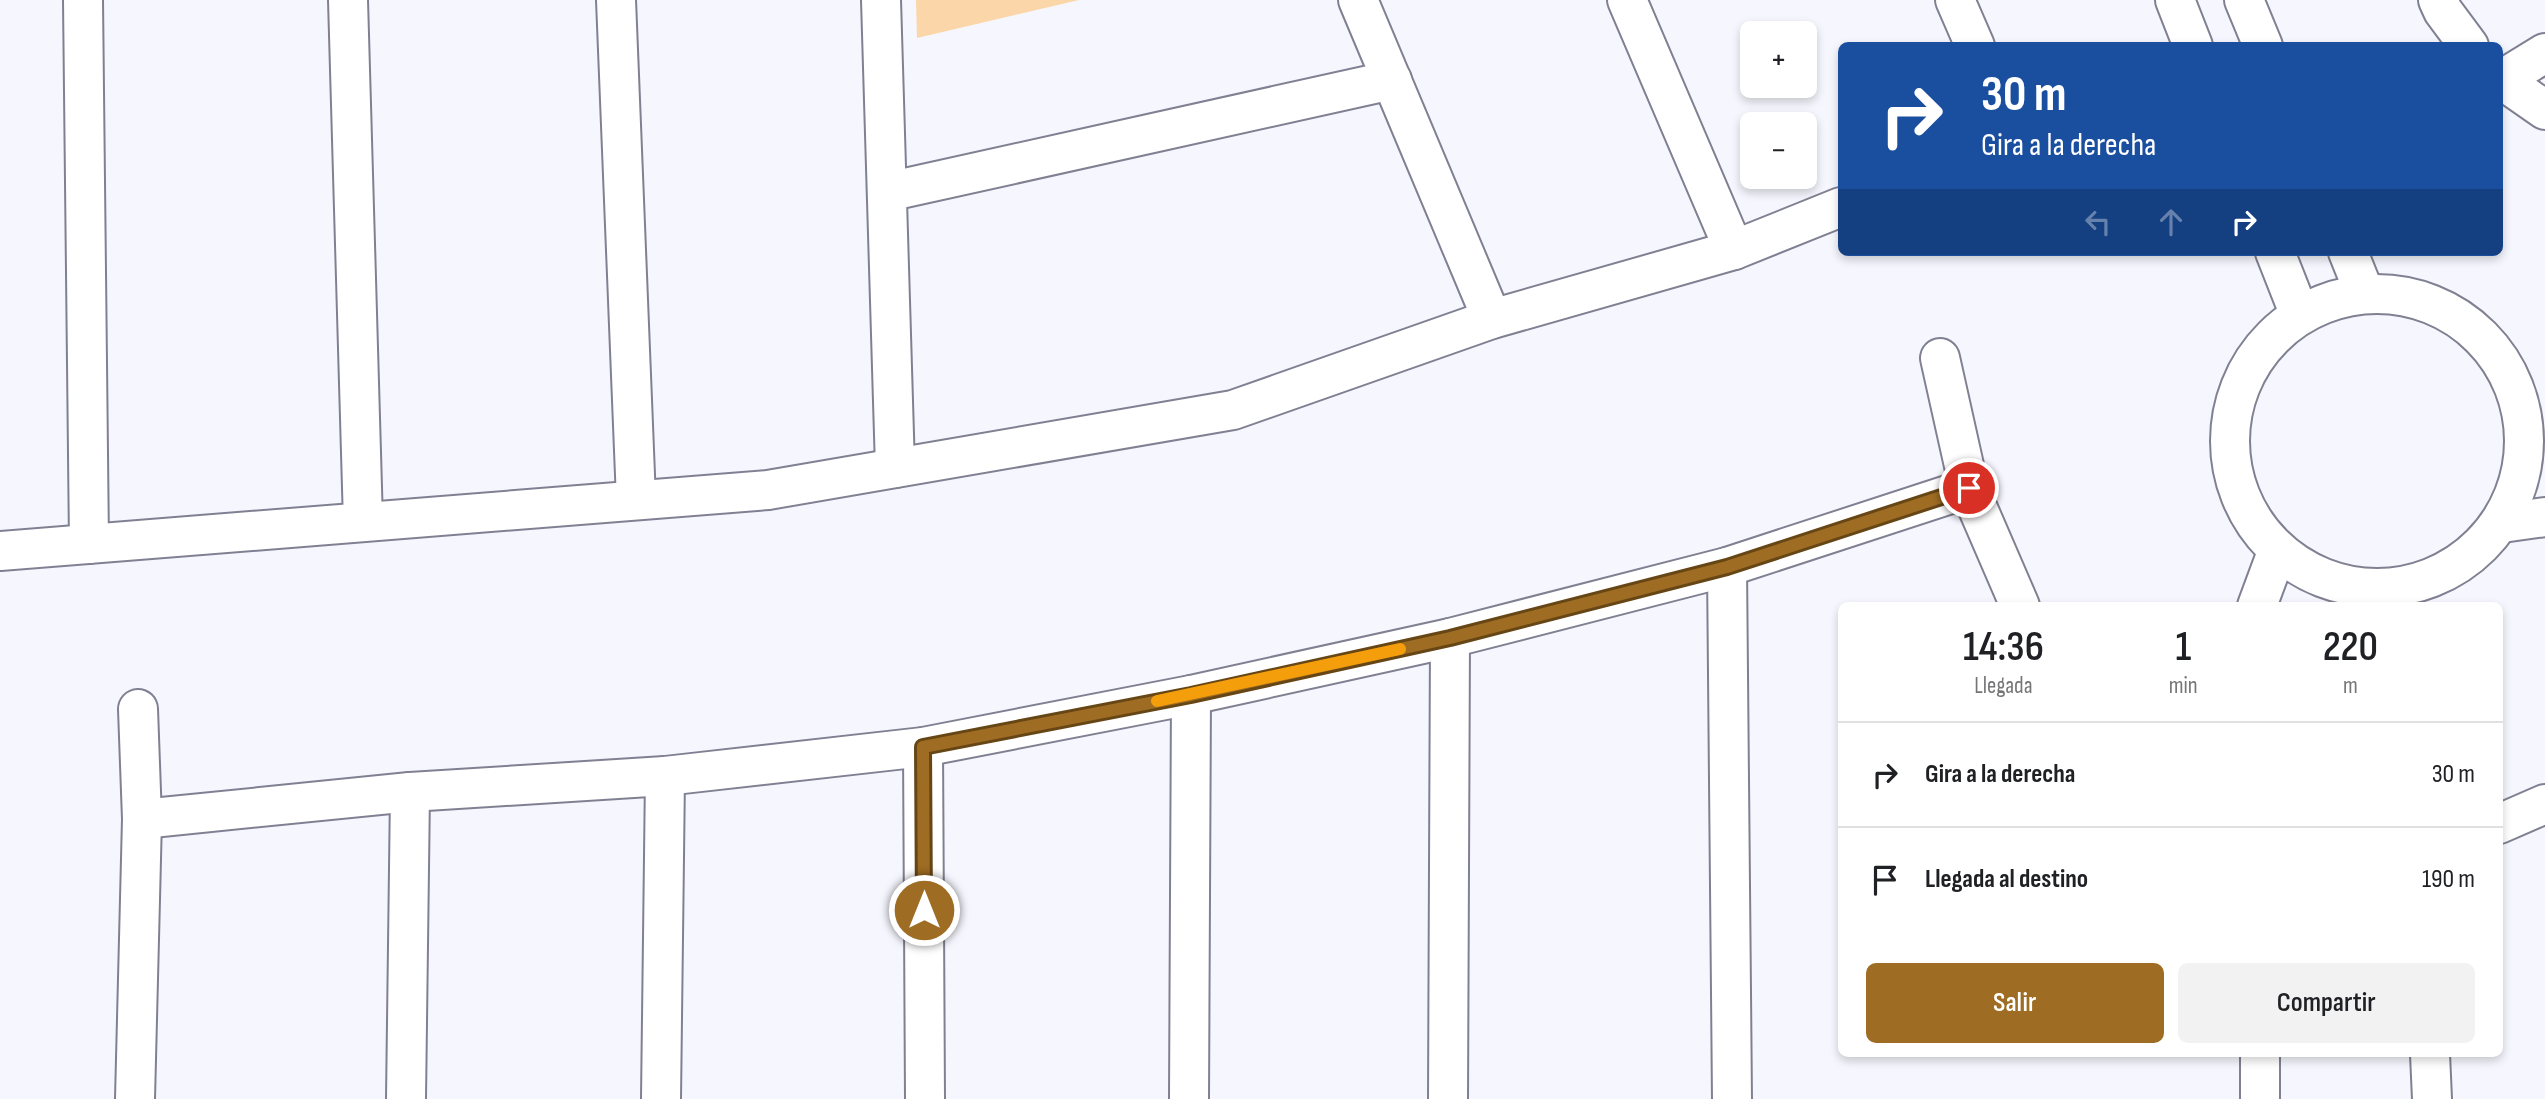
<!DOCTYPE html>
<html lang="es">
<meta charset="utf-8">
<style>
body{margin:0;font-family:"Sofia Sans Condensed",sans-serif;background:#f2f2f2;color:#202124;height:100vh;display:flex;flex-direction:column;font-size:26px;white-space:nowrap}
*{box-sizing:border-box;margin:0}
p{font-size:23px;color:#757577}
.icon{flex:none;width:38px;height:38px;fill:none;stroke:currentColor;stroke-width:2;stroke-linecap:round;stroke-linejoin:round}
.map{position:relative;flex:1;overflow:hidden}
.sheet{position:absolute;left:1838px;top:602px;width:665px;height:455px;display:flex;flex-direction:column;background:#fff;border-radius:10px;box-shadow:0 4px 10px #0003}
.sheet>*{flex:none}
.hud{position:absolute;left:1838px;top:42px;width:665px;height:214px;border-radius:10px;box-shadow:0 4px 10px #0003;background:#1a4fa0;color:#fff;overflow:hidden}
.buttons{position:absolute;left:1740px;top:21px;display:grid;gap:14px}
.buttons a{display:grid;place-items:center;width:77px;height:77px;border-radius:10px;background:#fff;box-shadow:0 4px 10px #0003;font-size:35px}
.pin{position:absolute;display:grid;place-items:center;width:60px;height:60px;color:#fff;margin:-30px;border:4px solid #fff;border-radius:50%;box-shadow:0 2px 7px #0007}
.me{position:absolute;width:77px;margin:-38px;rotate:0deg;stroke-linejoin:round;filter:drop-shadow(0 0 5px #0008)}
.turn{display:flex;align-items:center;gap:24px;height:147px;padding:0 28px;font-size:32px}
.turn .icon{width:91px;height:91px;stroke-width:2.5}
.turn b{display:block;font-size:49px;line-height:60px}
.lanes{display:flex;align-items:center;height:66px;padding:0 28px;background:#0003;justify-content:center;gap:35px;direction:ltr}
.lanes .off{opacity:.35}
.eta{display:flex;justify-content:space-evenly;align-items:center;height:119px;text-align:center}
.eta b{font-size:42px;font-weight:600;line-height:49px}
.primary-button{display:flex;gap:14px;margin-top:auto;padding:14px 28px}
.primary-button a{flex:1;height:80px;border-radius:10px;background:#9e6c22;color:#fff;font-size:28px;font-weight:600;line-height:80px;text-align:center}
.primary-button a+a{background:#f2f2f2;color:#202124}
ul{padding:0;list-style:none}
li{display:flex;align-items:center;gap:21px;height:105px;padding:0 28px;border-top:2px solid #e0e0e0}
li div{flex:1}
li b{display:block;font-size:26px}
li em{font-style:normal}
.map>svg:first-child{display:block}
</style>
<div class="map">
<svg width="2545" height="1099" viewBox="0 0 2545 1099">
<rect width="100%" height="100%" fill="#f6f6fe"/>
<!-- green -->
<polygon fill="#fbd6a8" points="916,0 1079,0 917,38"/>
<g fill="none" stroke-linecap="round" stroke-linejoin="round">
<defs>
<g id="minor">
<polyline points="83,0 89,544"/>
<polyline points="348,0 363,522"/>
<polyline points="616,0 636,500"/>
<polyline points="881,0 895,468"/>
<polyline points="1358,0 1492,319"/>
<polyline points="1627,0 1734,250"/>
<polyline points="1955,0 1975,46"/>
<polyline points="2175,0 2193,46"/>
<polyline points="2244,0 2263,46"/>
<polyline points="2438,0 2443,11 2469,46"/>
<polyline points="2499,78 2545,110"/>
<polyline points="2501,80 2545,53"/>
<polyline points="887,192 1392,80"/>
<polyline points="2275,252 2299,313"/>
<polyline points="2348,252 2364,292"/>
<circle cx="2377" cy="441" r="147"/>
<polyline points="1940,358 1969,488 2020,606"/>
<polyline points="2502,523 2545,517"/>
<polyline points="0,551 768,490 1233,410 1492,319 1734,250 1841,207"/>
<polyline points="1727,567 1732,1099"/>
<polyline points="2257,606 2277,552"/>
<polyline points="923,747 925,1099"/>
<polyline points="142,819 410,792 665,776 923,747 1191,695 1450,638 1727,567 1969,488"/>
<polyline points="2499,824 2545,804"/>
<polyline points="2430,1054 2432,1099"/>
<polyline points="135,1099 142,819 138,709"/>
<polyline points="406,1099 410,792"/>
<polyline points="661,1099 665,776"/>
<polyline points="1189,1099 1191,695"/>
<polyline points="1448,1099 1450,638"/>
<polyline points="2260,1099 2260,1054"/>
</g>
</defs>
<!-- minor casing -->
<use href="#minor" stroke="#808093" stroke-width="42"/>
<!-- minor -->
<use href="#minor" stroke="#fff" stroke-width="38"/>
</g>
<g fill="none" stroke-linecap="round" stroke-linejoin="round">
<defs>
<polyline id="route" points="924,910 923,747 1191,695 1450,638 1727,567 1969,488"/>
</defs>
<!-- route casing -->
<use href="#route" stroke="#674616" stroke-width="18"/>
<!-- route -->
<use href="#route" stroke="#9e6c22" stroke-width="12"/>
<!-- slow -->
<polyline stroke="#f59e0b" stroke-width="12" points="1157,701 1400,649"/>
</g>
</svg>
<div class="buttons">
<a>+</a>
<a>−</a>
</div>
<div class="pin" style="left:1969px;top:488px;background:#d93025"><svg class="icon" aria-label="arrive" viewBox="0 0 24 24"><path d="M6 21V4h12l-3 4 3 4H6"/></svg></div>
<svg class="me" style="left:924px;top:910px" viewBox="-20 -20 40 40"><circle r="17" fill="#9e6c22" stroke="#fff" stroke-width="3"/><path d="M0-11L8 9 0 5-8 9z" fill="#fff"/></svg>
<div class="hud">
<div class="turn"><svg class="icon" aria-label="right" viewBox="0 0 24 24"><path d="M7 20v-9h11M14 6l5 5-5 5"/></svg><div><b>30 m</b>Gira a la derecha</div></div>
<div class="lanes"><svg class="icon off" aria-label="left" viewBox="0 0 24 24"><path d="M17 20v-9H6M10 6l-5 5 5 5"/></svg><svg class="icon off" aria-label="ahead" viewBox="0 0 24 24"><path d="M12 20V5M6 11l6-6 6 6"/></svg><svg class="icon" aria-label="right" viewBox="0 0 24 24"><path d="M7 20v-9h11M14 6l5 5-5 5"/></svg></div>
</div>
<section class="sheet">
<div class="eta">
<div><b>14:36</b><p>Llegada</p></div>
<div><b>1</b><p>min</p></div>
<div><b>220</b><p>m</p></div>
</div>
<ul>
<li><svg class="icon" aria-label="right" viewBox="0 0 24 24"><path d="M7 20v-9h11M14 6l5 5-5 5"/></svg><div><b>Gira a la derecha</b></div><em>30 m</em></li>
<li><svg class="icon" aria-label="arrive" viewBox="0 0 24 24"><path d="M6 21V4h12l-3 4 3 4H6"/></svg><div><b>Llegada al destino</b></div><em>190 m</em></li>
</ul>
<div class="primary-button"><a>Salir</a><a>Compartir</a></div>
</section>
</div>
